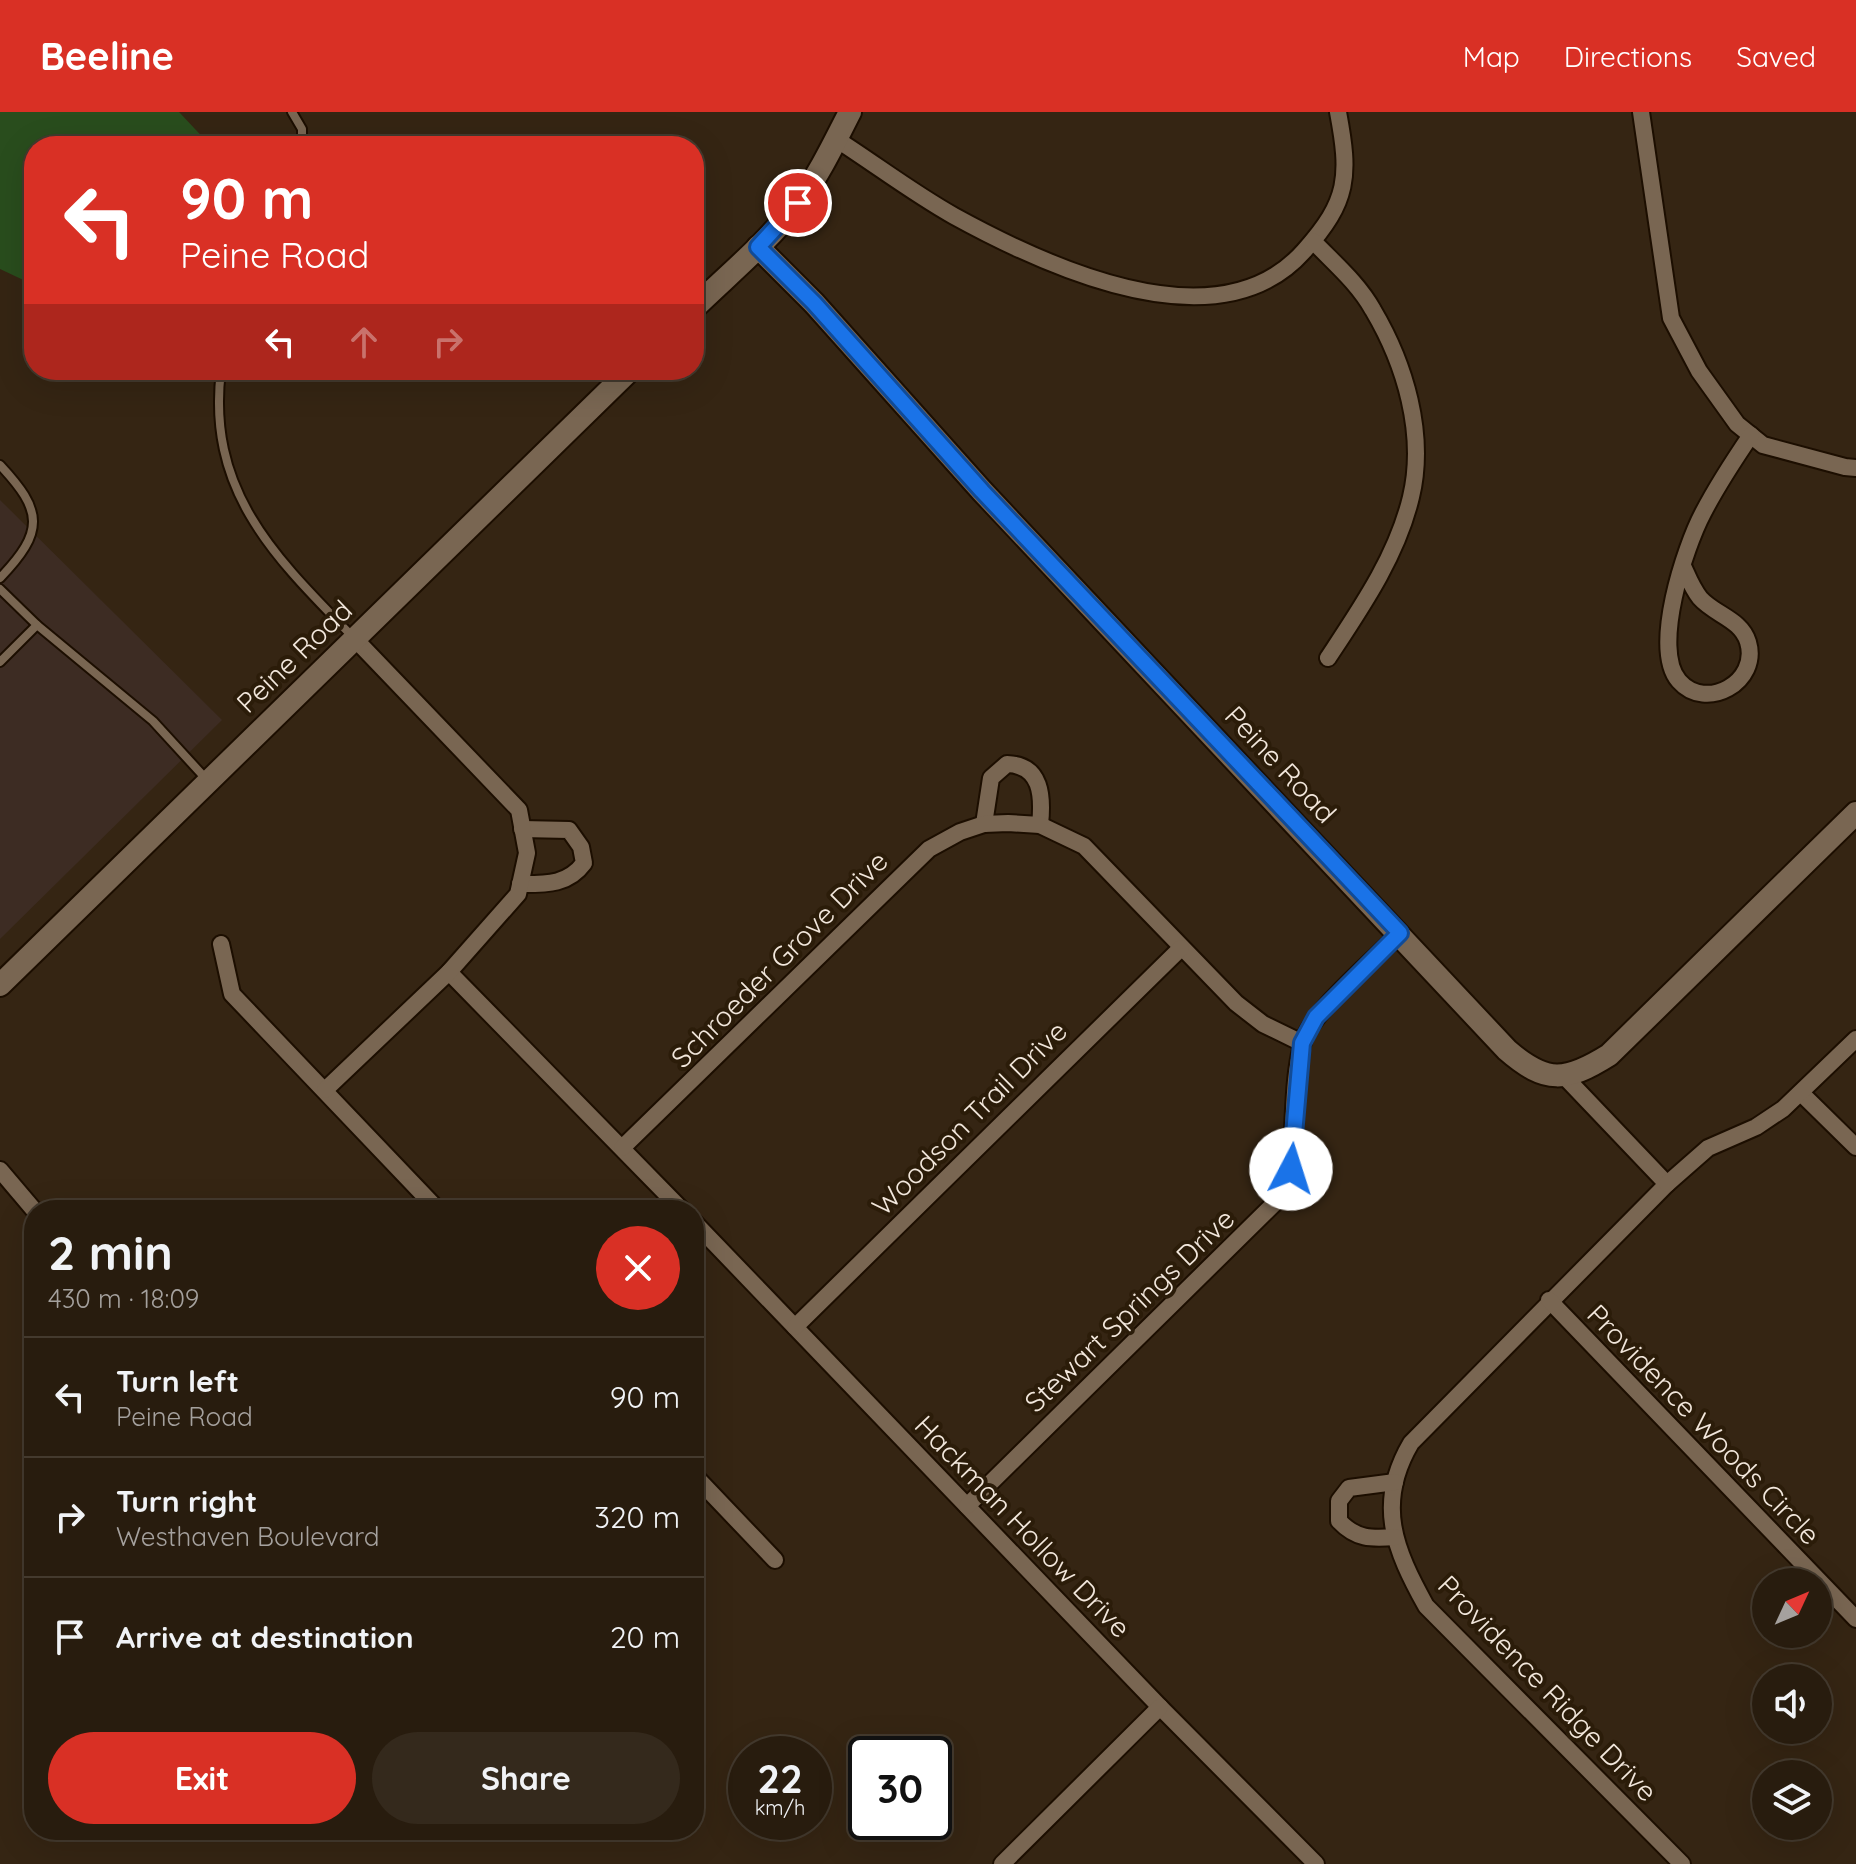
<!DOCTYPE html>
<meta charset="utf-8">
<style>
body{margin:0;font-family:Quicksand,sans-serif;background:#34291c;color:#f1f3f6;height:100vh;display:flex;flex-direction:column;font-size:30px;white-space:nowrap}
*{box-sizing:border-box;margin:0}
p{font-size:26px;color:#a5a19e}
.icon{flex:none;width:44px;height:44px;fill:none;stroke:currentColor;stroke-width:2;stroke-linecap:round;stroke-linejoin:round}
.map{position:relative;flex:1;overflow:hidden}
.details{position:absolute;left:24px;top:1088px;width:680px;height:640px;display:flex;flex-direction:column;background:#281c0e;border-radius:32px;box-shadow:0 8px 32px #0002,0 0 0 2px #443a2e}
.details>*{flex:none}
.banner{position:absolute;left:24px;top:24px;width:680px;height:244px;border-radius:32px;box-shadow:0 8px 32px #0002,0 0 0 2px #443a2e;background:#d93025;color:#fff;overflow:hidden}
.needle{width:52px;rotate:46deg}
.controls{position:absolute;left:1752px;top:1456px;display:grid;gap:16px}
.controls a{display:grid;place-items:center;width:80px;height:80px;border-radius:50%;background:#281c0e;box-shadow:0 8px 32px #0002,0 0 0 2px #443a2e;font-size:40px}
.speed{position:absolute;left:728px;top:1624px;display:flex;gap:16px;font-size:40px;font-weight:700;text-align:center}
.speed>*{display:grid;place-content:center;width:104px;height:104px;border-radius:50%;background:#281c0e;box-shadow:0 8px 32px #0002,0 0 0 2px #443a2e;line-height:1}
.speed small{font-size:20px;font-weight:400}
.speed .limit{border:4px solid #111;border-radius:12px;background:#fff;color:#111}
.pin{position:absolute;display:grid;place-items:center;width:68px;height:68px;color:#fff;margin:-34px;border:4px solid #fff;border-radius:50%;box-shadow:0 2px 8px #0007}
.me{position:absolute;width:88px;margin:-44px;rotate:5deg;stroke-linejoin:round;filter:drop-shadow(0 0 6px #0008)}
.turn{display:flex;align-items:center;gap:28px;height:168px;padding:0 24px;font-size:36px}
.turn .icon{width:104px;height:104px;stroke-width:2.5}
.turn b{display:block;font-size:56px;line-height:68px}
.lanes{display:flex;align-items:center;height:76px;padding:0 24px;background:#0003;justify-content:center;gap:40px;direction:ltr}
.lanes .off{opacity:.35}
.round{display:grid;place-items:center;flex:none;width:84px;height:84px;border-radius:42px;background:#34291c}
.overview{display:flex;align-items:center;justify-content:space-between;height:136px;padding:0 24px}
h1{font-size:48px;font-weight:700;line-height:60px}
.button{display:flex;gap:16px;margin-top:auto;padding:16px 24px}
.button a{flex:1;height:92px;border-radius:48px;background:#d93025;color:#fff;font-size:32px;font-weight:700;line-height:92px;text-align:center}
.button a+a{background:#34291c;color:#f1f3f6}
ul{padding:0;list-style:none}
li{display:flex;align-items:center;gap:24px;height:120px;padding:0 24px;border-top:2px solid #443a2e}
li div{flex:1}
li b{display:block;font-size:30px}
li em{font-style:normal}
header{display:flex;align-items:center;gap:48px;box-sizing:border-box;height:112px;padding:0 40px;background:#d93025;color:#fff}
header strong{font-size:38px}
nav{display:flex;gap:44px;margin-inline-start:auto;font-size:28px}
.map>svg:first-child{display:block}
</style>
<header>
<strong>Beeline</strong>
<nav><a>Map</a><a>Directions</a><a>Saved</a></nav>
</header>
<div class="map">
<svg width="1856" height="1752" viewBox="0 0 1856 1752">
<rect width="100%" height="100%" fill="#352513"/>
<!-- education -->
<polygon fill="#3d2c23" points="0,388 222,608 0,827"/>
<!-- green -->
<polygon fill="#294d1d" points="0,0 179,0 211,34 34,34 34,173 0,157"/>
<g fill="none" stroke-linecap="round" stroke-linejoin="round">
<defs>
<g id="lane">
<polyline points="292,0 302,17 302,34"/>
<path d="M221 258C206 380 276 446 354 526"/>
<path d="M0 353C43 399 45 419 0 466"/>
<polyline points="0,477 37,513 153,609 208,669"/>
<polyline points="0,550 37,513"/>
</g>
<g id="street">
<polyline points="1641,0 1671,206 1699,259 1737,312 1763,333 1845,355 1856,356"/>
<path d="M836 27C875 52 913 81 954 104 1045 154 1218 236 1304 139 1349 89 1350 64 1338 0"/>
<path d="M1313 129C1334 151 1358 171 1373 198 1405 252 1426 322 1411 385 1397 444 1361 496 1328 546"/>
<path d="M1683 454C1688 465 1692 476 1700 486 1715 503 1741 507 1748 530 1760 570 1706 600 1679 569 1651 537 1685 435 1703 401 1717 374 1734 348 1751 323"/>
<path d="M984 712 991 666 1007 652C1042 653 1043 685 1040 713"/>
<path d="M520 772C546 772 568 773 584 751L581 735 569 718 522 717"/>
<polyline points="221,832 232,882 438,1098"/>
<polyline points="449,860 682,1098"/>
<path d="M1565 965 1667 1072 1411 1331C1375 1392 1395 1438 1426 1494L1682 1752"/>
<polyline points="325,978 449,860 518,782 527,741 519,698 355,527"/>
<polyline points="1801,981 1856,1035"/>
<polyline points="622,1036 929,737 960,720 984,712 1008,711 1040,713 1084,734 1236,891 1263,912 1302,931"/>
<polyline points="0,1058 34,1098"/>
<polyline points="1667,1072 1708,1036 1756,1015 1783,997 1856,927"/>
<polyline points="694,1110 1160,1595 1316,1752"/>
<polyline points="1549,1188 1856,1507"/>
<polyline points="795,1215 1181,836"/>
<polyline points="694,1363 775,1448"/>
<path d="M1395 1370 1349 1376 1339 1389V1409C1356 1427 1371 1427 1395 1425"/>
<path d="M967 1394 1285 1081C1297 1032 1290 980 1302 933 1310 900 1375 847 1400 821"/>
<polyline points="1002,1752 1160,1595"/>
</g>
<g id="secondary">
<path d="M758 135 814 191 982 379 1507 938C1546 972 1566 970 1609 943L1856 701"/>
<path d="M694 196C729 162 768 130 798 91 819 63 834 31 850 0"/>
<polyline points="0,873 630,258"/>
</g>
</defs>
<!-- lane casing -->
<use href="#lane" stroke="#1c0e00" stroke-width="12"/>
<!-- street casing -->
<use href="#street" stroke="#1c0e00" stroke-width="20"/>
<!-- secondary casing -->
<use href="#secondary" stroke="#1c0e00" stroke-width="26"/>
<!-- lane -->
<use href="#lane" stroke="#796652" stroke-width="8"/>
<!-- street -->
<use href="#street" stroke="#796652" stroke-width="16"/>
<!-- secondary -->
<use href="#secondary" stroke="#796652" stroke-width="22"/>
</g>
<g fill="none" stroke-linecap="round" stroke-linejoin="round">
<defs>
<polyline id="route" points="798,91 758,135 814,191 982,379 1400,821 1316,905 1302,931 1291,1057"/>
</defs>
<!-- route casing -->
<use href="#route" stroke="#114b97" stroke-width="20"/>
<!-- route -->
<use href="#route" stroke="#1a73e8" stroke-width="14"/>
</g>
<g text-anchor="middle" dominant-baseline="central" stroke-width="8" stroke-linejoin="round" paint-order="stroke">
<!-- street labels -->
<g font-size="28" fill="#f2e7dc" stroke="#2b1c09">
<text transform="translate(294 544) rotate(-44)">Peine Road</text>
<text transform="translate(1281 652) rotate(47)">Peine Road</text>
<text transform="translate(779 847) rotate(-45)">Schroeder Grove Drive</text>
<text transform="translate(969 1006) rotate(-45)">Woodson Trail Drive</text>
<text transform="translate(1129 1198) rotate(-44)">Stewart Springs Drive</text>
<text transform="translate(1704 1312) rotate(46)">Providence Woods Circle</text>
<text transform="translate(1023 1414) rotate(46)">Hackman Hollow Drive</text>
<text transform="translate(1548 1576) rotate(46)">Providence Ridge Drive</text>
</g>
</g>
</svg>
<div class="controls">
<a><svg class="needle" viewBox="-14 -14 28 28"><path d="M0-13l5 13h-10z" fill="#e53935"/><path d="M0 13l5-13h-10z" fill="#a5a19e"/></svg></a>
<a><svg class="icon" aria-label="sound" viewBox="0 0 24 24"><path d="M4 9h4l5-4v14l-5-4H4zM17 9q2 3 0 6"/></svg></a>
<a><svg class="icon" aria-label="layers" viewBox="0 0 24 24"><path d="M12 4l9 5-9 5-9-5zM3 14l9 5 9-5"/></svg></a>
</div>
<div class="speed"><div>22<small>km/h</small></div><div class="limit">30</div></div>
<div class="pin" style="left:798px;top:91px;background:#d93025"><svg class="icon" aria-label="arrive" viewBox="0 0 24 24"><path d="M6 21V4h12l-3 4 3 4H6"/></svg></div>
<svg class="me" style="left:1291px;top:1057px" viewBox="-20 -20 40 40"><circle r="19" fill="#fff"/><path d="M0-13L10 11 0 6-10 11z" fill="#1a73e8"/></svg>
<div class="banner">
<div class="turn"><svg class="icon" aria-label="left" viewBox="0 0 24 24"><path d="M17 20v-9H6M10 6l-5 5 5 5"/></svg><div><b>90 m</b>Peine Road</div></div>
<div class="lanes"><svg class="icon" aria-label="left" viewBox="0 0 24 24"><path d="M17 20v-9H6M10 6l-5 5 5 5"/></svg><svg class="icon off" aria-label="ahead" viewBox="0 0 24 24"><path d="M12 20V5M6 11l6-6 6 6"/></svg><svg class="icon off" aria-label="right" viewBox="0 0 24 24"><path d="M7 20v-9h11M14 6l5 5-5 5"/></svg></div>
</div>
<section class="details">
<div class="overview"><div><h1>2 min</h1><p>430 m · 18:09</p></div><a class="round" style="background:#d93025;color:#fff"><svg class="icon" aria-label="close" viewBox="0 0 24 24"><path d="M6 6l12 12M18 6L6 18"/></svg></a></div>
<ul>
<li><svg class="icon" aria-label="left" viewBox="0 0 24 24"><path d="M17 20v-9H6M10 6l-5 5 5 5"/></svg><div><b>Turn left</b><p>Peine Road</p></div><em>90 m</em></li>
<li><svg class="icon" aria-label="right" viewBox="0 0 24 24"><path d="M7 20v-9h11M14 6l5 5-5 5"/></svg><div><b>Turn right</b><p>Westhaven Boulevard</p></div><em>320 m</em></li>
<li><svg class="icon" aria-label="arrive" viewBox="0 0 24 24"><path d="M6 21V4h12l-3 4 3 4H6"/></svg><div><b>Arrive at destination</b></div><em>20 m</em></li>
</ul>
<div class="button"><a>Exit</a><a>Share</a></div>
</section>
</div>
